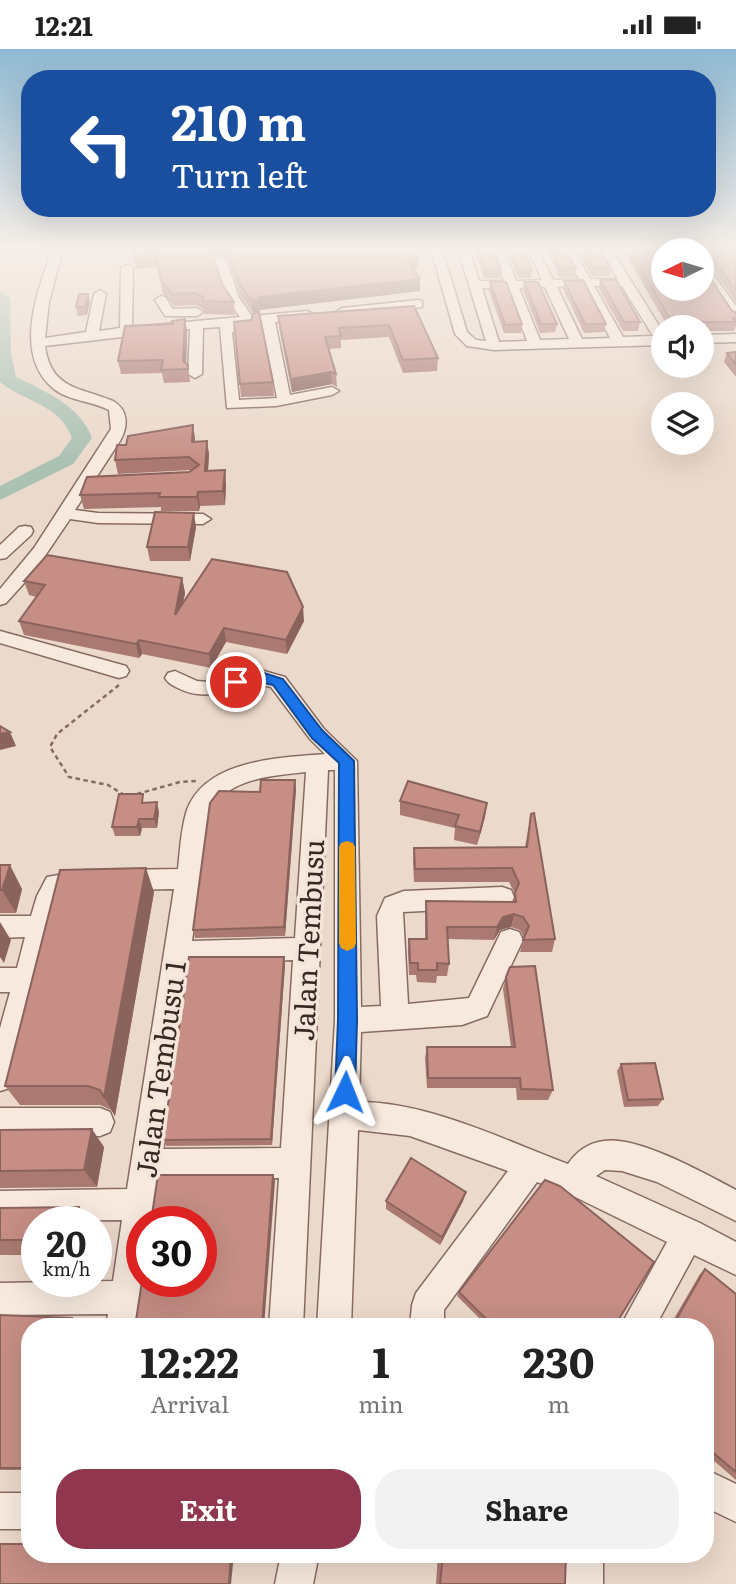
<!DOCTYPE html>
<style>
body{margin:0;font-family:Literata,serif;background:#f2f2f2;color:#222;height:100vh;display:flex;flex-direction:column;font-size:26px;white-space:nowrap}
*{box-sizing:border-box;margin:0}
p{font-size:23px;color:#767676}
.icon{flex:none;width:38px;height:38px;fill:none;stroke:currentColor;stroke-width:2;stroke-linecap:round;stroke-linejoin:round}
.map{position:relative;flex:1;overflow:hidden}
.sheet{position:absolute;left:21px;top:1269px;width:693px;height:245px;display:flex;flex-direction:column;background:#fff;border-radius:28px;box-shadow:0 7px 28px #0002}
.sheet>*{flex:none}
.banner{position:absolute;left:21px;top:21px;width:695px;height:147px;border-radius:28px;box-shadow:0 7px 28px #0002;background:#1a4fa0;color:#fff;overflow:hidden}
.needle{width:46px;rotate:265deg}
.buttons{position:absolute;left:651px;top:189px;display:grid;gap:14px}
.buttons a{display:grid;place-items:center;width:63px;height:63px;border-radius:50%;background:#fff;box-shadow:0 7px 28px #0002;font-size:35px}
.speed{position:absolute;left:21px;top:1157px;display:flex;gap:14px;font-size:35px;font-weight:700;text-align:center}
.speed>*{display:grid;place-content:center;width:91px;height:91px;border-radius:50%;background:#fff;box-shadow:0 7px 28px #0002;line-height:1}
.speed small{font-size:18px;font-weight:400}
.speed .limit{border:10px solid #d22;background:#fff;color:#111}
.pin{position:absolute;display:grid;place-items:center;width:60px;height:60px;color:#fff;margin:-30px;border:4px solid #fff;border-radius:50%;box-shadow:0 2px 7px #0007}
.me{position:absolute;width:77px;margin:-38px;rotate:2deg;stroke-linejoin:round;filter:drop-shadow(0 0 5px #0008)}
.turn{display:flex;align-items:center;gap:24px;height:147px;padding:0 35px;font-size:32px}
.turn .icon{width:91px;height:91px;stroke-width:2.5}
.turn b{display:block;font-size:49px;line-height:60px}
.eta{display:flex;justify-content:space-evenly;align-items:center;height:119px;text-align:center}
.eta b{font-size:42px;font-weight:700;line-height:49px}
.cta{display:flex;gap:14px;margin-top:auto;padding:14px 35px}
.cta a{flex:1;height:80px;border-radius:28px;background:#91364f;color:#fff;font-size:28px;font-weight:700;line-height:80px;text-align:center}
.cta a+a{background:#f2f2f2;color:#222}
.status{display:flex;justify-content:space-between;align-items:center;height:49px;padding:0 35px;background:#fff;direction:ltr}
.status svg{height:19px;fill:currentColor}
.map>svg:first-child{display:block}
</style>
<div class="status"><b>12:21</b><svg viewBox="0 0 49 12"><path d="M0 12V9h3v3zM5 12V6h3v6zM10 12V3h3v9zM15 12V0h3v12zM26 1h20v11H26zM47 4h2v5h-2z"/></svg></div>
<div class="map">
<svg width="736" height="1535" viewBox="0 0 736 1535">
<rect width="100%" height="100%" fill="#ebd9cb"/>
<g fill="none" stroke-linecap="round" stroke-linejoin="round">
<!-- river -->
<path fill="#abc1b4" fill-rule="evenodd" d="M0 242 10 249 11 304 16 328C46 343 80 356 92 389L73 415 0 451V437L59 407 72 389C61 356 23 352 0 333Z"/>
<defs>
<g id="minor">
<path d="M52 200H63L49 253 45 289 86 283 94 245 100 241 106 245 99 282 120 279 121 219 127 216 133 219 132 278 240 268 227 249 214 210 220 207 226 210 239 249 252 267 308 262 314 266 308 270 275 273 290 346 332 338 339 342 332 346 276 357 227 359 220 278 203 279 202 325 195 329 188 325 190 280 45 297C51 341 80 338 113 352 129 361 128 378 120 392L75 461 98 464 203 465 211 470 203 475 98 474 70 470 34 523 6 554 0 556V540L34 499 111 380 109 361C92 352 69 352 54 340 12 306 38 242 52 200ZM262 274 277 349 239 351 232 283 252 281 251 275Z"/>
<path d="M431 200H442L467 283 476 291 486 292 458 200H469L479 232H504L493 200H503L516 232 542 231 528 200H538L553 231 579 230 563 200H573L590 230H618L600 200H611L663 283V296L494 301 467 297 455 285ZM583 237 610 289 582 290 557 238ZM594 237H622L653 287 623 288ZM545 238 569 290 540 291 519 239ZM482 239H507L527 292 499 293Z"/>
<polygon points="702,214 706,215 736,257 736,270 732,269 702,225"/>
<polygon points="161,247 165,248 173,260 197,259 203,263 197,267 165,267 155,251"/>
<polygon points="418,251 422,252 422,258 342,267 336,263 342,259"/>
<polygon points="736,285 736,293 702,294 702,286"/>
<polygon points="25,477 31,478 33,482 31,486 6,509 0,510 0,496 19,478"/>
<polygon points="0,582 126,617 129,622 126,627 119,629 0,594"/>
<path d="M175 622 197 632 209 633 264 622 285 628 324 680 357 712 361 958 381 957 377 867 385 849 404 842 502 838 511 841 514 848 511 855 502 858 403 863 408 955 469 949 501 883 510 880 519 883 523 891 487 967 462 976 361 983 359 1053C428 1053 504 1091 568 1115 577 1102 588 1094 604 1092 637 1086 706 1125 736 1141V1172L657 1133 622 1122 605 1121 596 1127 700 1174 736 1193V1226L694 1206 655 1278H620L667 1193 567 1144 537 1133 444 1261V1278H410L412 1256 416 1244 508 1122 410 1087 358 1081 351 1278H317L335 971V721H328L303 1278H269L279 1129 159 1130 153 1172H142V1232H145L139 1278H106L108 1265 0 1266V1234L113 1232 122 1171 0 1172V1142L127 1140 174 840 121 841 112 838 109 831 112 824 121 821 178 820C180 802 181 779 187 761 206 710 280 709 325 705L310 690 271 638C238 628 215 658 178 639 172 636 169 635 165 629L168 624ZM306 723 295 889 192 892 209 762C229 729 270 727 306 723ZM293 911 281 1099 163 1100 189 914Z"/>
<polygon points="86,821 95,824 98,831 95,838 63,844 61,849 14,1029 10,1039 0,1042 0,979 10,943 0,943 0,919 17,919 25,888 0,889 0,867 31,867 37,847 47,828"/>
<polygon points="0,1059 100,1059 110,1063 114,1073 110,1083 100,1087 0,1087"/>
<polygon points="705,1420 736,1435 736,1473 705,1458"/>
<rect x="0" y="1444" width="30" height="36"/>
<polygon points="281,1505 319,1505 313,1535 275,1535"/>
<rect x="565" y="1505" width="38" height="30"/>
</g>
</defs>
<!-- minor casing -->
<use href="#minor" stroke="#876b61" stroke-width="3"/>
<!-- path -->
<g stroke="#876b61" stroke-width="2.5" stroke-dasharray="4.5 3.5" stroke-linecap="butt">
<polyline points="119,636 57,685 50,698 69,728 108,736 124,746"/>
<polyline points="137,745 180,733 198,732"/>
</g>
<!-- minor -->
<use href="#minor" fill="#f7e9de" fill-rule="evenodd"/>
</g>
<!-- wall -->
<g fill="#aa7a72">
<polygon points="133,200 294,200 297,205 418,207 417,220 413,220 420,230 420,242 259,261 259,264 273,333 274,347 241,348 234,273 251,271 253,264 241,248 228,209 219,205 214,209 223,237 234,253 235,266 205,265 204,261 197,256 174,257 163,245 158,218 136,220"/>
<polygon points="475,200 494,200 501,221 500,229 484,229"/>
<polygon points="506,200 523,200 532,221 531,229 518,229"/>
<polygon points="547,200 565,200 576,219 575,228 559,228"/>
<polygon points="576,200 600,200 611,219 610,227 592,227"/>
<polygon points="623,200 736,200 736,253 707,212 663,201 732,262 736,263 736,277 734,282 702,282 702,278 668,278"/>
<polygon points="600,231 640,273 638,282 623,282 599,240"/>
<polygon points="564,232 606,275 604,283 584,284 563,240"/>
<polygon points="490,233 522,275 521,284 504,284 489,242"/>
<polygon points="524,233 557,275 555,283 540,284 523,241"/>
<polygon points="88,245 90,253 87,266 78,267 76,258"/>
<polygon points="414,257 438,309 437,322 403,324 389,288 341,291 341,299 329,300 336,325 337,338 332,335 292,343 279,279 278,267"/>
<polygon points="185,270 187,283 186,314 188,316 190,333 164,334 162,324 121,325 118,312 173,275"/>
<polygon points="736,303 736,328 724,313 727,304"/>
<polygon points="193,376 195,393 207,392 209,406 208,422 226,435 225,456 200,457 199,462 161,462 161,458 84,460 80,446 189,423 191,421 118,425 115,411 126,396"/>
<polygon points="196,478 190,512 150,512 147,498"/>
<polygon points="182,529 185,544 183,554 304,572 287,605 226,593 211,619 142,605 139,609 24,586 19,572 36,548 29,546 24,532"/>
<polygon points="295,731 296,740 285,887 195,889 193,881 260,743"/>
<polygon points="400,752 485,768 477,796 454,791 455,779 400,766"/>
<polygon points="146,754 159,763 157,779 142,779 140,787 115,787 112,778"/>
<polygon points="531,765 555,890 552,903 520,903 524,888 520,881 511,878 500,881 494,891 448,890 449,915 447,927 437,927 436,934 417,933 416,926 409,926 408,902 409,890 425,890 425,865 426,852 513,853 515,845 509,833 414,833 413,812 414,799 525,798"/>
<polygon points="0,816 22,840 16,864 0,864"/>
<polygon points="154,843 115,1067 111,1061 100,1056 20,1056 5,1037"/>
<polygon points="285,916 272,1096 166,1097 163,1091"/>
<polygon points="506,928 553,1041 548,1051 517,1051 516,1039 427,1039 425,1009 427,998 511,998 503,940"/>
<polygon points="621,1015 663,1050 658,1057 624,1058 617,1022"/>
<polygon points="0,1081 104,1098 97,1138 0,1139"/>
<polygon points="466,1143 463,1152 440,1196 386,1160 386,1152"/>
<polygon points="79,1158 90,1172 37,1172 37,1206 0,1206 0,1159"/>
<polygon points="705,1220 736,1245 736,1431 705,1404 705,1278 669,1278 700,1225"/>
<polygon points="459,1243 614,1278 488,1278 457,1247"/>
<polygon points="0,1266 77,1273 30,1278 30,1421 0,1421"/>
<polygon points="438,1505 492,1505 501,1507 501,1505 566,1505 565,1535 436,1535"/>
</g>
<!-- shaded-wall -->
<g fill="#8b635d">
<polygon points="210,200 218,200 219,205 212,211"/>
<polygon points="418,207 417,220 410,220 406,225 408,209"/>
<polygon points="420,230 420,242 259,261 259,264 253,264 252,252 258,248"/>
<polygon points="88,245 90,253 87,266 85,258"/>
<polygon points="185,270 187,283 186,320 183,312"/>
<polygon points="331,323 332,335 292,343 291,330"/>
<polygon points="193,376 195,389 194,407 192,393"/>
<polygon points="207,392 209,406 207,435 205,422"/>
<polygon points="225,421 226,435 225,456 223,442"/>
<polygon points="198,443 200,457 199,462 197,448"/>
<polygon points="194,464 196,478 190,512 188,498"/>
<polygon points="182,529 185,544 178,580 175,566"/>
<polygon points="303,558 304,572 287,605 286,591"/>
<polygon points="224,579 226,593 211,619 209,605"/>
<polygon points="139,591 142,605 139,609 136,595"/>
<polygon points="10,683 16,697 0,701 0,685"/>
<polygon points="295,731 296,740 285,887 284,878"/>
<polygon points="157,753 159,763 157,779 154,770"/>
<polygon points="487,754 485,768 477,796 480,783"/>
<polygon points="139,770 142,779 140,787 137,778"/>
<polygon points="10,816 22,840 16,864 2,841"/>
<polygon points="146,819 154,843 115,1067 104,1048"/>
<polygon points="514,865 511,878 500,881 494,891 497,878 503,868"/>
<polygon points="0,873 11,891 4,914 0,908"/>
<polygon points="284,908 285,916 272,1096 271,1090"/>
<polygon points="92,1080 104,1098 97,1138 84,1121"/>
<polygon points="273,1126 275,1132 264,1278 262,1278"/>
<polygon points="466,1143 463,1152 440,1196 442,1188"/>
<polygon points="79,1158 90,1172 76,1172"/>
<polygon points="72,1269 77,1273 76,1278 70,1278"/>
<polygon points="231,1505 234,1505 231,1535 229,1535"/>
</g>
<!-- building -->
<g fill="#c68e85" stroke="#8b635d" stroke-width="2">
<polygon points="133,200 210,200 223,237 234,253 203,252 203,248 195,244 172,245 161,232 156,206 133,208"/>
<polygon points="228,200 294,200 297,205 346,200 412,200 418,207 408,209 410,212 407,212 420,230 258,248 258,251 252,252 240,235"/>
<polygon points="478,200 494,200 501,221 485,221"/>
<polygon points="510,200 523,200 532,221 519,221"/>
<polygon points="551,200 565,200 576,219 560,220"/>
<polygon points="582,200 600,200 611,219 593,219"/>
<polygon points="629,200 736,200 736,241 709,204 702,204 702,213 702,201 663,201 663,240 702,240 702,217 732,262 736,263 736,269 733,269 736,273 672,273"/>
<polygon points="583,231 606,275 585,275 564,232"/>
<polygon points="600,231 616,231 640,273 624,273"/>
<polygon points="490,233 506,233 522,275 505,276"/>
<polygon points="524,233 538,233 557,275 541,275"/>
<polygon points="79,245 88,245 85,258 76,258"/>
<polygon points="414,257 438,309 403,311 389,276 339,279 341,287 325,288 336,325 331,323 291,330 278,267"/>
<polygon points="259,263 273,333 240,335 234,273 251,271 253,265"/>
<polygon points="185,270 183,312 188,316 188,320 161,321 163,311 118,312 125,277 173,275 172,272"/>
<polygon points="736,303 736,316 727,304"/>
<polygon points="193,376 192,393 207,392 205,422 225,421 223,442 198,443 197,448 159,448 160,444 80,446 87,428 189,423 199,416 189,408 115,411 117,396 126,396 128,387"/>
<polygon points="155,463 194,464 188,498 147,498"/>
<polygon points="47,506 182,529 175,566 212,510 287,523 303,558 286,591 224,579 209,605 139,591 136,595 19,572 45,536 24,532"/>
<polygon points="0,677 10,683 0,685"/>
<polygon points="261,731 295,731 284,878 193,881 210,754 219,742 260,743"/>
<polygon points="408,732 487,754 480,783 455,777 459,766 400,752"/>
<polygon points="119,745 143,745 142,754 157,753 154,770 139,770 137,778 112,778"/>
<polygon points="534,764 555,890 523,891 529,877 523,868 514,865 503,868 497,878 447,878 449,915 437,914 437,921 418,921 418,914 410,914 409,890 427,890 426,852 516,853 515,844 519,834 512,819 415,820 414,799 527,798 531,765"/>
<polygon points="0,816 10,816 2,841 0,841"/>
<polygon points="146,819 104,1048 100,1041 88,1037 5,1037 60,821"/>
<polygon points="189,908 284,908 271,1090 163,1091"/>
<polygon points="535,917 553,1041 521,1040 520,1029 428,1029 427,998 515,998 506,928 510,918"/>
<polygon points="655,1014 663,1050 628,1051 621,1015"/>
<polygon points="92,1080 84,1121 0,1122 0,1081"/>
<polygon points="411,1109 466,1143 442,1188 386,1152"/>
<polygon points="158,1126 273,1126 262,1278 135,1278 142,1232 201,1232 201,1172 151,1172"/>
<polygon points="545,1131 560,1137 654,1213 614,1278 494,1278 459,1243"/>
<polygon points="79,1158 76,1172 37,1172 37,1191 0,1191 0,1159"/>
<polygon points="705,1220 736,1245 736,1423 705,1397 705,1278 672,1278"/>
<polygon points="0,1266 72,1269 70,1278 30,1278 30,1419 0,1419"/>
<polygon points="0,1495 30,1495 30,1505 231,1505 229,1535 0,1535"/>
<polygon points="443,1505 492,1505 509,1508 509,1505 566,1505 565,1535 440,1535"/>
</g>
<!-- sky -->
<linearGradient id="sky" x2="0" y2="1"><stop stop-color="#8fb9d3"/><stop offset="0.48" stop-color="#f6eee8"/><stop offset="1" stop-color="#f6eee8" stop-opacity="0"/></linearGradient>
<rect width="736" height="414" fill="url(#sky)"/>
<!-- route -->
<polygon fill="#1a73e8" stroke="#114b97" stroke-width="2" points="264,624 283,630 322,681 354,712 357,971 355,1043 352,1050 345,1052 338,1050 335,1043 338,971 339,714 312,689 273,636 264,634 236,638 229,633 236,628"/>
<!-- slow -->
<polygon fill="#f59e0b" points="347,792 353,794 355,798 356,894 354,899 347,902 341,899 339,894 339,798 341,794"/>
<g text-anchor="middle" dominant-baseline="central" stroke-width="7" stroke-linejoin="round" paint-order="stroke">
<!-- near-street labels -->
<g font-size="28" fill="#392723" stroke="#f3e5da">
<text transform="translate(307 891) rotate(-87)">Jalan Tembusu</text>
<text transform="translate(159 1020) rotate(-82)">Jalan Tembusu 1</text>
</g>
</g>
</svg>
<div class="buttons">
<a><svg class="needle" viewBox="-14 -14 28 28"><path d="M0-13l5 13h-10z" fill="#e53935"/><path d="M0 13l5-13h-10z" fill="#767676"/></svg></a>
<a><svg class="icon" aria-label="sound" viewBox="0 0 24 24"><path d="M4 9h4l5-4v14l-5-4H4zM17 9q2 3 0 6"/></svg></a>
<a><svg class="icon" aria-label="layers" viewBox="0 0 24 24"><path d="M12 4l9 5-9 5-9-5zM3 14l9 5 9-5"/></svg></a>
</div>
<div class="speed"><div>20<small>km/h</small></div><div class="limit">30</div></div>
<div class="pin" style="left:236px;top:633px;background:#d93025"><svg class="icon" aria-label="arrive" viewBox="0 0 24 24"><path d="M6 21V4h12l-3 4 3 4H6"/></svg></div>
<svg class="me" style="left:345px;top:1043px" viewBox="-20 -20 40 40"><path d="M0-17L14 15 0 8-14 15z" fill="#1a73e8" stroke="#fff" stroke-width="4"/></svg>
<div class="banner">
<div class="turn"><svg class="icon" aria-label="left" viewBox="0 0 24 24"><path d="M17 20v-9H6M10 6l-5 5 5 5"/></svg><div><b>210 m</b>Turn left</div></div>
</div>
<section class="sheet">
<div class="eta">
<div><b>12:22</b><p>Arrival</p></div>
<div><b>1</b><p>min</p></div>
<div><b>230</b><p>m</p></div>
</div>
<div class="cta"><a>Exit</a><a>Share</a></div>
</section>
</div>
